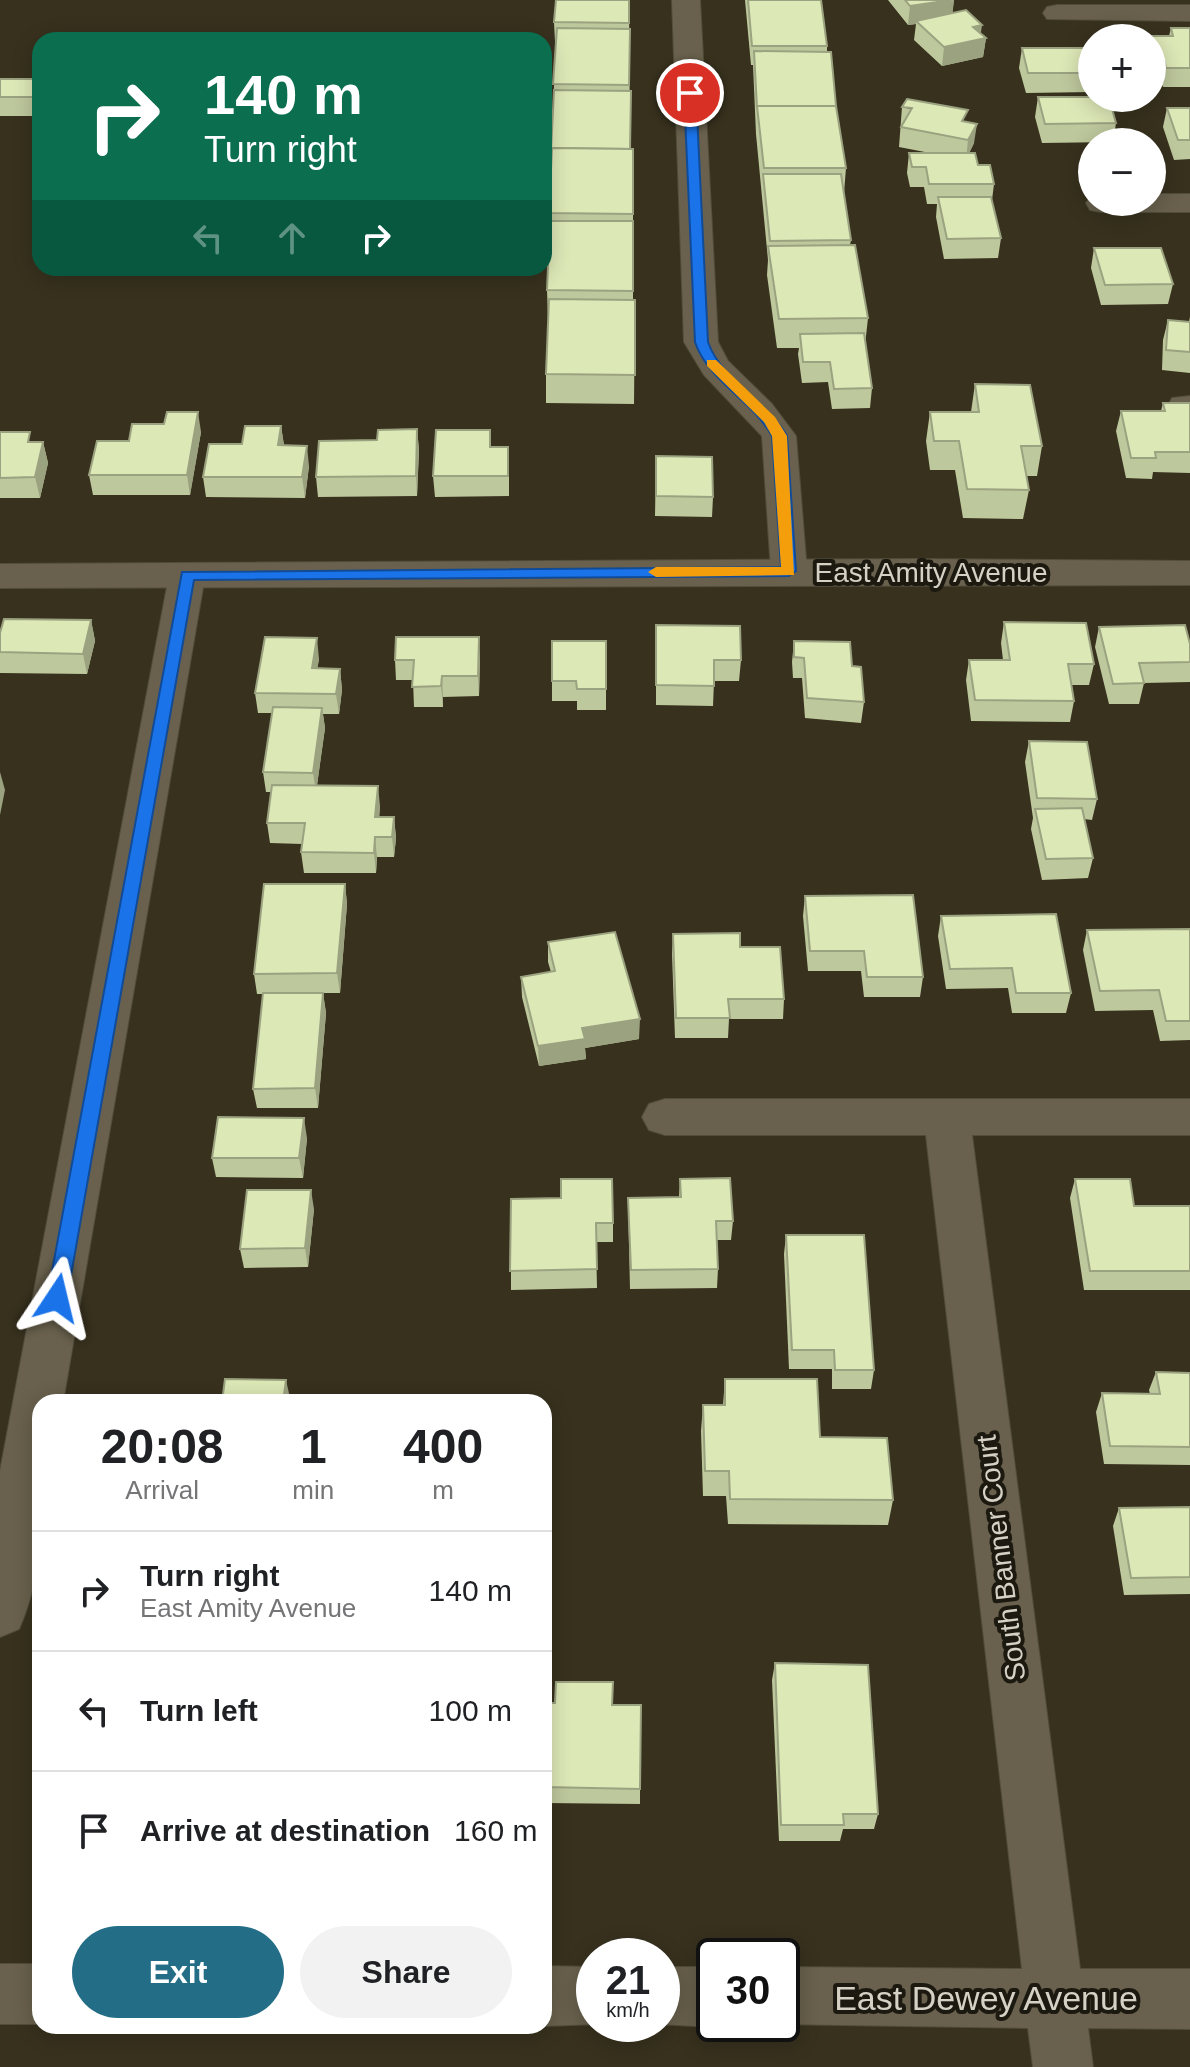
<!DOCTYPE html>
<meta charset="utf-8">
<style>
body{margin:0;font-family:Helvetica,sans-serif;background:#f2f2f2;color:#202124;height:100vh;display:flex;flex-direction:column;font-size:30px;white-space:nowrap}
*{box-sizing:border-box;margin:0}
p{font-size:26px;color:#757577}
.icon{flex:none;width:44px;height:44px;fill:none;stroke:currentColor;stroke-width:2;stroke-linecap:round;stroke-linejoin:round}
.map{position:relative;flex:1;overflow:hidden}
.details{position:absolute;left:32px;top:1394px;width:520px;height:640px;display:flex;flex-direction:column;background:#fff;border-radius:24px;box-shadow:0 4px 20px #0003}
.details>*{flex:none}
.hud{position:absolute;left:32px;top:32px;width:520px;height:244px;border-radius:24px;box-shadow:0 4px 20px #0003;background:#0b6e4f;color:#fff;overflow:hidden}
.controls{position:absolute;left:1078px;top:24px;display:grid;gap:16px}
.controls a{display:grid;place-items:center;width:88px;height:88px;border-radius:50%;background:#fff;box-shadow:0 4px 20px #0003;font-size:40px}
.speed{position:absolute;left:576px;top:1938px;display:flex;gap:16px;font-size:40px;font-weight:700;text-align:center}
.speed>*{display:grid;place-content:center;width:104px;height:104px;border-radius:50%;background:#fff;box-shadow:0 4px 20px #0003;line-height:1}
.speed small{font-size:20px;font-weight:400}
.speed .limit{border:4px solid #111;border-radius:12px;background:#fff;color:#111}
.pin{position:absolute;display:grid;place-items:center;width:68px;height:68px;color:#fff;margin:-34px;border:4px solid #fff;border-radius:50%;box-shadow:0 2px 8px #0007}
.me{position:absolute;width:88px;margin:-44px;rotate:10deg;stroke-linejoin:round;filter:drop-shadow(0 0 6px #0008)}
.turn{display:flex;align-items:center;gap:28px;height:168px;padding:0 40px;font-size:36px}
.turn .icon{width:104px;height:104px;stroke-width:2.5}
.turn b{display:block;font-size:56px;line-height:68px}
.lanes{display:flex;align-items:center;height:76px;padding:0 40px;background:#0003;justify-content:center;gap:40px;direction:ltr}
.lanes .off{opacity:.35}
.eta{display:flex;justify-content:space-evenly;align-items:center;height:136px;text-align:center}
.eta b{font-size:48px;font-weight:700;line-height:56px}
.cta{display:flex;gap:16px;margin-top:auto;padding:16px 40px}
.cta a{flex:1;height:92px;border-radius:48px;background:#236d86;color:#fff;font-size:32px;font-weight:700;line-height:92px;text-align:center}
.cta a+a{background:#f2f2f2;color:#202124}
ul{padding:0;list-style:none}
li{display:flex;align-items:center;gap:24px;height:120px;padding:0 40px;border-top:2px solid #e0e0e0}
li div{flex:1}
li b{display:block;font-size:30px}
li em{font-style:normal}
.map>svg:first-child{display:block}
</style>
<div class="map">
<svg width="1190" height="2067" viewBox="0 0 1190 2067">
<rect width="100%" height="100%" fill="#38311e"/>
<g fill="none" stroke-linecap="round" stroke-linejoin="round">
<defs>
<polygon id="service" points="1190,396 1190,408 1172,406 1170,402 1172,398"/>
<g id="minor">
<polygon points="672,0 700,0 718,342 728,361 772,404 796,436 807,571 802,579 789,583 776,579 771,571 762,436 704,375 684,342"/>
<polygon points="1057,5 1190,5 1190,21 1047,19 1043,13 1047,7"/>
<polygon points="1152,194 1190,194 1190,212 1101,212 1090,210 1086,203 1092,196 1092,202 1152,202"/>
<path d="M187 564 200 568 205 576 63 1402H40C40 1476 50 1561 19 1629L0 1637V1471L169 576 174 568Z"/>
<polygon points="665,1099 1190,1099 1190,1135 972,1135 1080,1969 1190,1969 1190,2029 1088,2028 1093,2067 1033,2067 1028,2028 776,2024 782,2024 782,1967 1022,1969 926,1135 665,1135 649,1130 642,1117 649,1104"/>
<rect x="0" y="1964" width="40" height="60"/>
<polygon points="544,1966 594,1967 594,2024 600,2024 544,2026"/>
<polygon points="662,1967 714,1967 714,2024 720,2024 714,2027 656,2024 662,2024"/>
</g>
<polygon id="secondary" points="915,559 1190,561 1190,585 0,588 0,564"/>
</defs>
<!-- service casing -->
<use href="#service" stroke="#524d3b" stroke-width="2"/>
<!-- minor casing -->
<use href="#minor" stroke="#524d3b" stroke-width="2"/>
<!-- secondary casing -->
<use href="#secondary" stroke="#524d3b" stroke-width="2"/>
<!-- service -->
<use href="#service" fill="#69614d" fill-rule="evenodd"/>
<!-- minor -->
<use href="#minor" fill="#69614d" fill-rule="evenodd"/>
<!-- secondary -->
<use href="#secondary" fill="#69614d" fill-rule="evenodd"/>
</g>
<!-- wall -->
<g fill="#bec89d">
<polygon points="629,0 630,149 633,149 633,300 635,300 634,404 546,403 546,374 548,319 547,290 549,236 551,151 556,42 555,42 554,22"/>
<polygon points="745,0 821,0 827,46 827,51 846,168 844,193 851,240 850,245 868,318 865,345 872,388 870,408 832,409 828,382 802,383 798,354 799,348 777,348 767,275 768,260 756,134 753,65 751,65"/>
<polygon points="888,0 954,0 952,13 986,38 983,57 942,66 914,40 916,24 908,25"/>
<polygon points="1171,28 1190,28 1190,87 1163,87 1160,79 1152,79 1152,38 1137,38 1138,36 1169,36"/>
<polygon points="1022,48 1092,52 1092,92 1026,93 1019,68"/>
<rect x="0" y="79" width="40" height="37"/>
<polygon points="1038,97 1116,123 1113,142 1042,143 1035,117"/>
<polygon points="902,107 966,122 974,143 969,153 978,165 994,184 992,200 1001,238 998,258 944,259 936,217 937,204 927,204 924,187 910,187 907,173 909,153 930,153 899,147"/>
<polygon points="1167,108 1190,108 1190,159 1174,160 1163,127"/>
<polygon points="1094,248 1173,284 1168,304 1101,305 1091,268"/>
<polygon points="1190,317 1190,373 1162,370 1163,340 1168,320 1189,322"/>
<polygon points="975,384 1042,446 1037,476 1026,476 1029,490 1023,519 963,518 955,470 930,470 926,441 930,412 971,412"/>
<polygon points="1163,403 1190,403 1190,473 1153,472 1152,479 1126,478 1116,431 1121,411 1161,411"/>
<polygon points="281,426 284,445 309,466 305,498 206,497 203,477 242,444"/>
<polygon points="417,429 419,450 417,496 318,497 316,477 377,440"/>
<polygon points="490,430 491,447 509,467 509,496 435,497 433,476"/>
<polygon points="0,432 33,442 43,442 48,463 40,498 0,498"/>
<polygon points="201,432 190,495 93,495 89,475 129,441"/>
<polygon points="656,456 713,497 712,517 655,516"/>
<polygon points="91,620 95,641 87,674 0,673 0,633"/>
<polygon points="1004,622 1094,664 1089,685 1071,685 1074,701 1070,722 971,721 966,680 969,660 1003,660 1001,643"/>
<polygon points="1099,627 1190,644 1190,682 1144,683 1139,704 1109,704 1095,647"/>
<polygon points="552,641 606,641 606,710 577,710 577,701 552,701"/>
<polygon points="794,641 864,702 861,723 805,718 802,678 793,678 792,662"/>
<polygon points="656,645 741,660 739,681 714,681 713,706 656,705"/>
<polygon points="480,657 479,696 443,697 443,707 414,707 413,680 396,680 395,660"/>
<polygon points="319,659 317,669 340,669 342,690 339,714 323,714 325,728 317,785 380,806 379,817 394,817 396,838 394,857 377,857 376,873 304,873 301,852 302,844 270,843 267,823 271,792 266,792 263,772 272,713 258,713 255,693"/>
<polygon points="1029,741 1097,799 1092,820 1084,819 1093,858 1088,878 1042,880 1031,829 1033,818 1025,762"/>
<polygon points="345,884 347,904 340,993 323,993 326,1013 318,1108 257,1108 253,1089 263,994 257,994 254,974"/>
<polygon points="805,896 923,977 920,997 864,997 861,971 808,971 803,916"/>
<polygon points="941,916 1071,993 1066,1013 1012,1013 1008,988 946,989 938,936"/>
<polygon points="1190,929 1190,1040 1160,1041 1153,1010 1095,1011 1083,950 1087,930"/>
<polygon points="673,934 740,947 784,999 783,1019 729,1019 728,1038 675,1038 672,954"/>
<polygon points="548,942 639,1039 585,1048 586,1059 539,1066 522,997 521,977 551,972 548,962"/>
<polygon points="307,1138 303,1178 216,1177 212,1158"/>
<polygon points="680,1179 733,1221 731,1240 717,1240 718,1269 717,1288 630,1289 628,1198 679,1197"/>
<polygon points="1075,1179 1134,1206 1190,1206 1190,1290 1084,1290 1070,1198"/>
<polygon points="511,1199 613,1223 613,1242 596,1242 597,1288 511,1290"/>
<polygon points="314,1209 308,1267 244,1268 240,1249"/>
<polygon points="786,1235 874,1370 871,1389 832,1389 832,1369 789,1369 784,1254"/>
<polygon points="1156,1372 1190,1373 1190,1465 1104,1464 1096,1412 1102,1393 1150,1394 1149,1390"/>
<polygon points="725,1379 820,1437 893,1500 888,1525 728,1524 726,1496 703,1496 701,1431 703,1405 723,1405"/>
<polygon points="1190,1507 1190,1594 1124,1595 1113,1526 1119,1508"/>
<polygon points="775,1663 878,1814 874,1829 843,1829 840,1841 779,1841 772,1680"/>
<polygon points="544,1703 613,1705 640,1789 640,1804 544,1803"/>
</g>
<!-- shaded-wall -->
<g fill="#9ba280">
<polygon points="954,0 952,19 916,21 916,24 908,25 910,6"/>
<polygon points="982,25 980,39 986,38 983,57 942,66 944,47 973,27"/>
<polygon points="977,124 974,143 966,160 968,140"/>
<polygon points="198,412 201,432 190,495 187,475"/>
<polygon points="281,426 284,446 278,445"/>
<polygon points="417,429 419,450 417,496 416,476"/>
<polygon points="43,442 48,463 40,498 35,477"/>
<polygon points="307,446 309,466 305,498 302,477"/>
<polygon points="91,620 95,641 87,674 83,654"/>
<polygon points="479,637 480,657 479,696 478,676"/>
<polygon points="317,638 319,659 314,689 312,668"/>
<polygon points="340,669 342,690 339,714 336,694"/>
<polygon points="442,676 443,697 443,707 441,686"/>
<polygon points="322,708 325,728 316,793 313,773"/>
<polygon points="0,772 5,790 0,815"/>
<polygon points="378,786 380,806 378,838 375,817"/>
<polygon points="394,817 396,838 394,857 392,837"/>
<polygon points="375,837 377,857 376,873 374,853"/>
<polygon points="345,884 347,904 340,993 337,973"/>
<polygon points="323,993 326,1013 318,1108 315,1088"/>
<polygon points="640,1019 639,1039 585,1048 586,1059 539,1066 538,1046 582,1028"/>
<polygon points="304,1118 307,1138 303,1178 299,1158"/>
<polygon points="311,1190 314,1209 308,1267 305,1248"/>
<polygon points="286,1380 290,1398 289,1402 283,1402"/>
</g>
<!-- building -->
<g fill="#dde8b7" stroke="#9ba280" stroke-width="2">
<polygon points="556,0 629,0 629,23 554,22"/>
<polygon points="748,0 821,0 827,46 752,46"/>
<polygon points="905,0 951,0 910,6"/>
<polygon points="966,10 982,25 973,27 986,38 944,47 916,21"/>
<polygon points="557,28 630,29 629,85 553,84"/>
<polygon points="1171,28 1190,28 1190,68 1166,68 1164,60 1152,59 1152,38 1138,38 1138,36 1173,36"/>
<polygon points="1022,48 1091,48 1092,52 1092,73 1028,73"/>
<polygon points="754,51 831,52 836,106 757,106 757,108"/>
<rect x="0" y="79" width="40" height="18"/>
<polygon points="554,90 631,91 630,149 552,148 552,151 551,151"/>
<polygon points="1038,97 1092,97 1092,98 1109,98 1116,123 1045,124"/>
<polygon points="907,99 968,110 962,121 977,124 968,140 901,127 912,108 902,107"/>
<polygon points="757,106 836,106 846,168 764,168"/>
<polygon points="1167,108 1190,108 1190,140 1178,140"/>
<polygon points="552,148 633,149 633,214 549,213"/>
<polygon points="909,153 975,153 978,165 990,165 994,184 929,184 926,167 912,167"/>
<polygon points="763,174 841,174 851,240 770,241"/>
<polygon points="938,197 991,197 1001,238 947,239"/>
<polygon points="550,221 633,221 633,291 547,290"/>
<polygon points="855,245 868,318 779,319 768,246"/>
<polygon points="1094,248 1161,248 1173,284 1105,285"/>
<polygon points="549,299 635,300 635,375 546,374"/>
<polygon points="1168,320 1190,322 1190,352 1166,350"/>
<polygon points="864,333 872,388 834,389 830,362 803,362 800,334"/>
<polygon points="975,384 1030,385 1042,446 1021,446 1029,490 967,489 959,441 934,441 930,412 979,412"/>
<polygon points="1163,403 1190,403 1190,452 1155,452 1156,458 1131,458 1121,411 1165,411"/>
<polygon points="167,412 198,412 187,475 89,475 97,441 129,441 132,424 164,424"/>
<polygon points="245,426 281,426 278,445 307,446 302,477 203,477 209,444 242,444"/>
<polygon points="417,429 416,476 316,477 319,441 377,440 378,430"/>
<polygon points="436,430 490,430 490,447 508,447 508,476 433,476"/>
<polygon points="0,432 30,432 28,442 43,442 35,477 0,478"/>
<polygon points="656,456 712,457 713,497 656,496"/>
<polygon points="4,619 91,620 83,654 0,652 0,633"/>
<polygon points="1004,622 1086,623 1094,664 1068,664 1074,701 975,700 969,660 1010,660"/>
<polygon points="656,625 740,626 741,660 714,660 714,686 656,685"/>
<polygon points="1185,625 1190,644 1190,662 1139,663 1144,683 1113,684 1099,627"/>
<polygon points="265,637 317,638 312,668 340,669 336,694 255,693"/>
<polygon points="396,637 479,637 478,676 442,676 441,686 412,687 414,660 395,660"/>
<polygon points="552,641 606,641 606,689 577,689 576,681 552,681"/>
<polygon points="794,641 850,642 852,666 861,667 864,702 807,698 804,658 794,657"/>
<polygon points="273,707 322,708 313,773 263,772"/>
<polygon points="1029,741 1087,742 1097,799 1037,798"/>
<polygon points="272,785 378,786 375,817 394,817 392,837 375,837 374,853 301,852 305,823 267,823"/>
<polygon points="1082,808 1093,858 1046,859 1035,809"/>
<polygon points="264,884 345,884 337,973 254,974"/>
<polygon points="913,895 923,977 867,977 864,951 810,951 805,896"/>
<polygon points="1056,914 1071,993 1016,993 1012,968 950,969 941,916"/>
<polygon points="1190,929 1190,1021 1166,1021 1159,990 1100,991 1087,930"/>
<polygon points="615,932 640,1019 582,1028 585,1039 538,1046 521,977 555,971 548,942"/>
<polygon points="740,933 740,947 780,947 784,999 728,999 730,1018 676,1018 673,934"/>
<polygon points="263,993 323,993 315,1088 253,1089"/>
<polygon points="218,1117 304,1118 299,1158 212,1158"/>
<polygon points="730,1178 733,1221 716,1221 718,1269 631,1270 628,1198 681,1197 680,1179"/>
<polygon points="561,1179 612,1179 613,1223 596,1223 597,1269 510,1271 511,1199 561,1198"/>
<polygon points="1075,1179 1130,1179 1134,1206 1190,1206 1190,1271 1090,1271"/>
<polygon points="247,1190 311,1190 305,1248 240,1249"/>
<polygon points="786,1235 864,1235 874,1370 835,1370 834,1350 792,1350"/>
<polygon points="1156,1372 1190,1373 1190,1447 1110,1446 1102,1393 1160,1394"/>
<polygon points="225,1379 286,1380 283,1402 222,1402"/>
<polygon points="725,1379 817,1379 820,1437 887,1438 893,1500 730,1499 729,1471 705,1471 703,1405 725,1405"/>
<polygon points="1190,1507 1190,1577 1131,1578 1119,1508"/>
<polygon points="775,1663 868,1665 878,1814 843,1814 844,1825 781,1825"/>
<polygon points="556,1682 613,1682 612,1705 641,1705 640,1789 544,1787 544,1703 555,1703"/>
</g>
<!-- route -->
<path fill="#1a73e8" stroke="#114b97" stroke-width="2" d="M690 90 696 93 708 342C721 380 767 401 787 436L796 571 789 576 194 580 67 1298 57 1307 50 1304 47 1298 182 572 781 567 772 436C752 400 708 381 695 342L684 93Z"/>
<!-- slow -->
<polygon fill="#f59e0b" points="707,360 716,360 775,417 787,436 794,575 656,577 648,572 656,567 781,567 772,436 764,422 707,366"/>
<g text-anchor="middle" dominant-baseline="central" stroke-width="8" stroke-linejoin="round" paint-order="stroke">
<!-- street labels -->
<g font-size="28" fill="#d5d1c5" stroke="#1c1911">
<text x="931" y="572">East Amity Avenue</text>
<text transform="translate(1001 1558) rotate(-97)">South Banner Court</text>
</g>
<!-- near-street labels -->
<g font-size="34" fill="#d5d1c5" stroke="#1c1911">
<text x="986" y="1998">East Dewey Avenue</text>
</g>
</g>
</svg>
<div class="controls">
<a>+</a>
<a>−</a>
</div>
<div class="speed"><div>21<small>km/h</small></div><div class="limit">30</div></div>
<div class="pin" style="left:690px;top:93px;background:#d93025"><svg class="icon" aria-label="arrive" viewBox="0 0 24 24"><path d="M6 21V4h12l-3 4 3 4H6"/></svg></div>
<svg class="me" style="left:57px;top:1298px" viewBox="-20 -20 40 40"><path d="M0-17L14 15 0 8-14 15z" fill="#1a73e8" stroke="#fff" stroke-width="4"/></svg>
<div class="hud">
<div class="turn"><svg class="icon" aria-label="right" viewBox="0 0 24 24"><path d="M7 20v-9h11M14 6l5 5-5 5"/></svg><div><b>140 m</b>Turn right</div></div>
<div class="lanes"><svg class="icon off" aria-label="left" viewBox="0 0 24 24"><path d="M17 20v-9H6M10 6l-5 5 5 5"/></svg><svg class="icon off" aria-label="ahead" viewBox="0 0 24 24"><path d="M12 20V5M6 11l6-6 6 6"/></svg><svg class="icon" aria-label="right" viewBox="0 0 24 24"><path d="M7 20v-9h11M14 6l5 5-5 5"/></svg></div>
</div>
<section class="details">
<div class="eta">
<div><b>20:08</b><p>Arrival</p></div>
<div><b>1</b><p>min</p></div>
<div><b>400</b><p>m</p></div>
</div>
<ul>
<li><svg class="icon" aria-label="right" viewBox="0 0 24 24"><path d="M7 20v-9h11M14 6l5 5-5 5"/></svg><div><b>Turn right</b><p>East Amity Avenue</p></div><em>140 m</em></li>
<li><svg class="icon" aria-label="left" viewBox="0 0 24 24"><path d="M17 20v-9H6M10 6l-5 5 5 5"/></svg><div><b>Turn left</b></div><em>100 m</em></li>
<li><svg class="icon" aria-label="arrive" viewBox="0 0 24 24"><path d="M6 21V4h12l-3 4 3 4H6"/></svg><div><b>Arrive at destination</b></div><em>160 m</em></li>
</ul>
<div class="cta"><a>Exit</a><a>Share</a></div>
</section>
</div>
